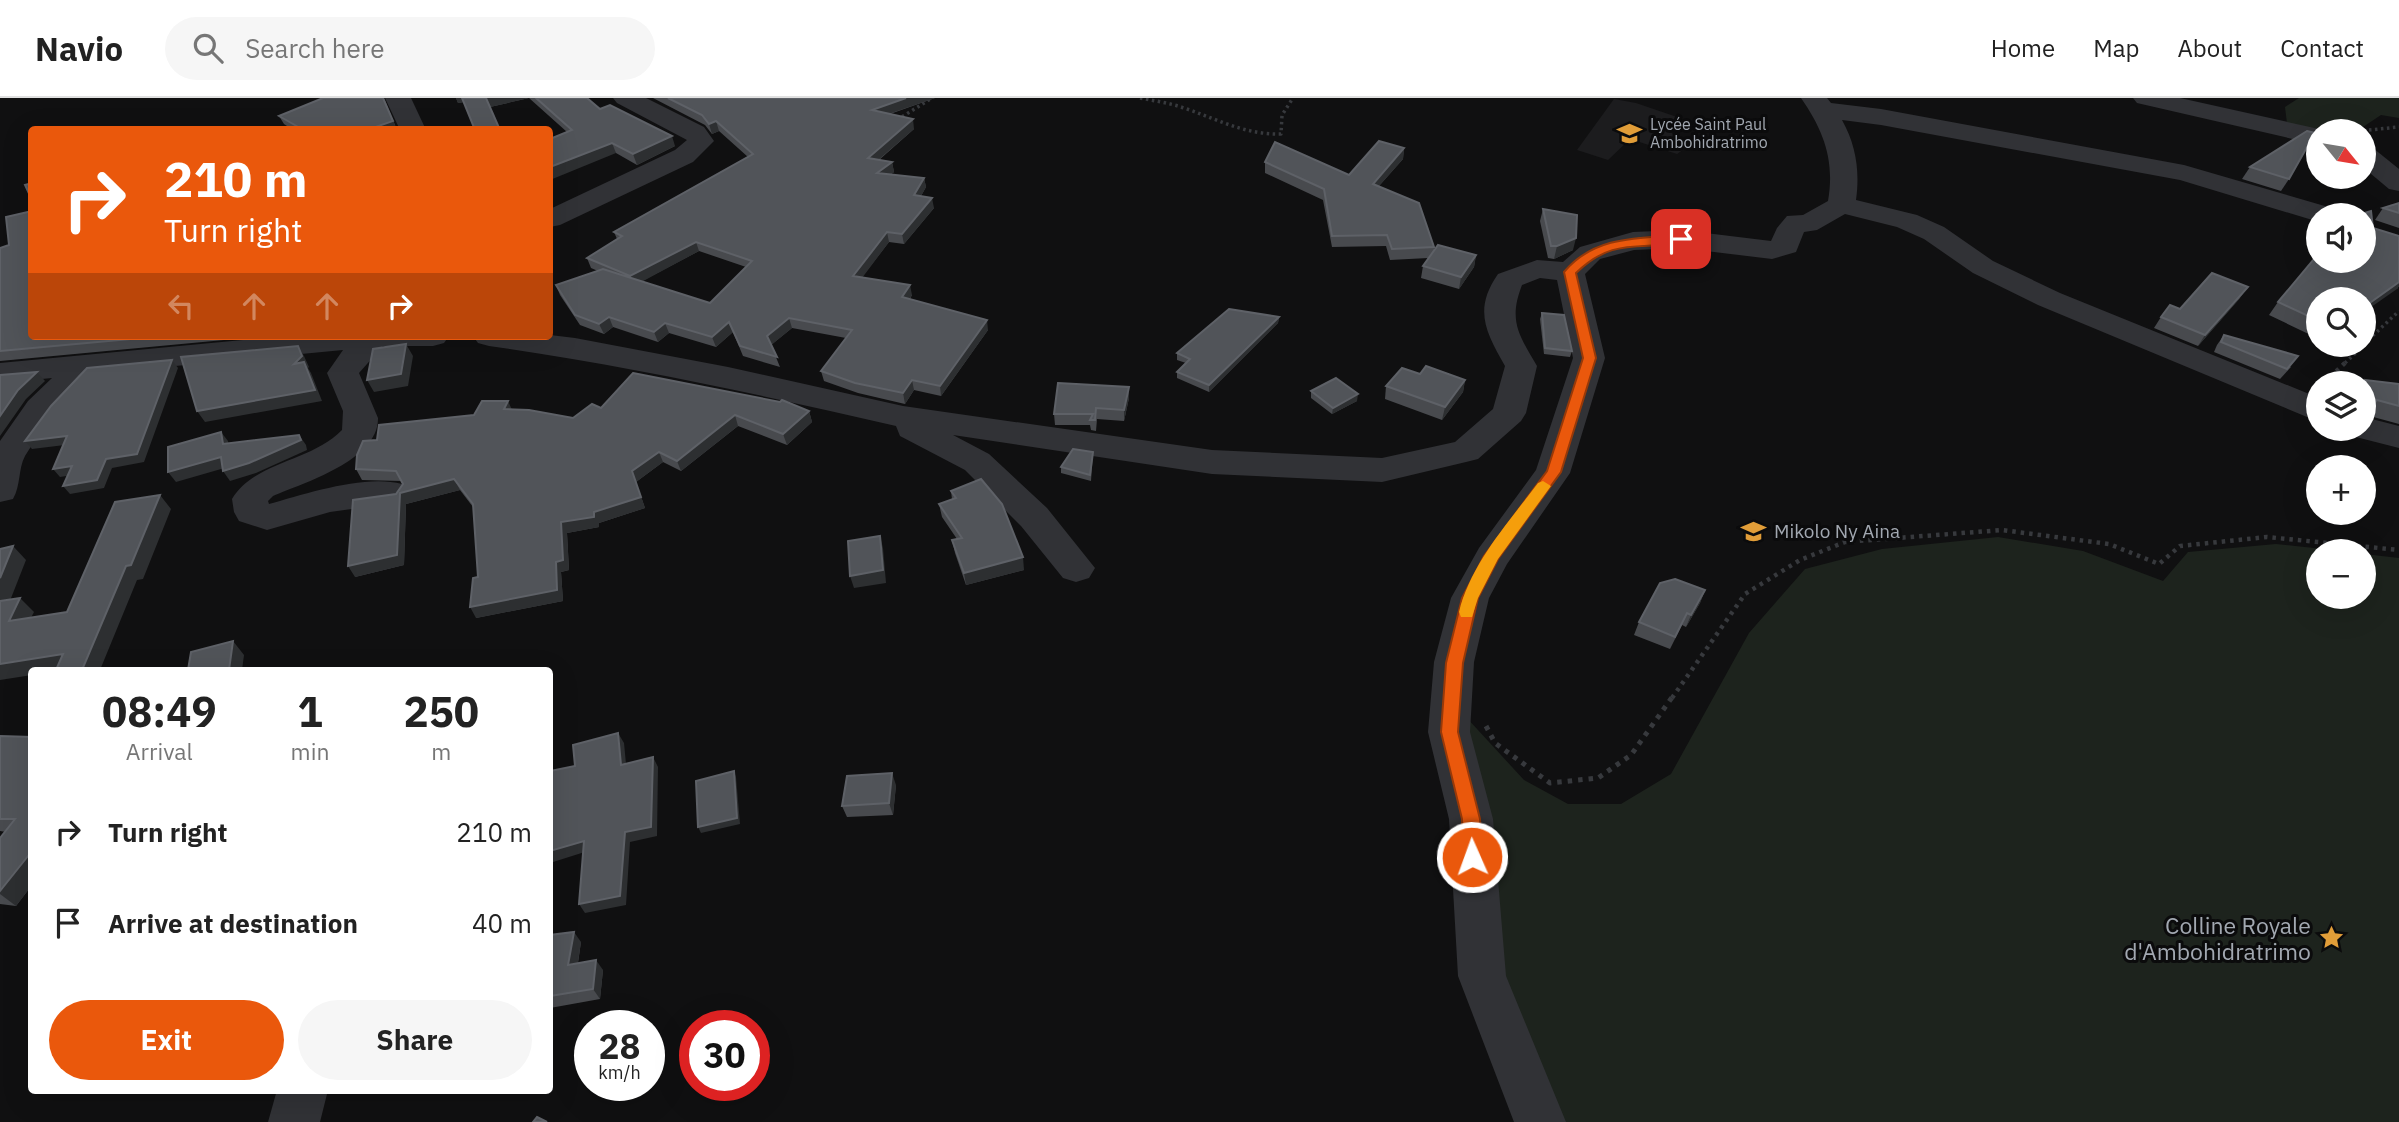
<!DOCTYPE html>
<meta charset="utf-8">
<style>
body{margin:0;font-family:"IBM Plex Sans",sans-serif;background:#f6f6f6;color:#222;height:100vh;display:flex;flex-direction:column;font-size:26px;white-space:nowrap}
*{box-sizing:border-box;margin:0}
p{font-size:23px;color:#767676}
.icon{flex:none;width:38px;height:38px;fill:none;stroke:currentColor;stroke-width:2;stroke-linecap:round;stroke-linejoin:round}
.map{position:relative;flex:1;overflow:hidden}
.side{position:absolute;left:28px;top:569px;width:525px;height:427px;display:flex;flex-direction:column;background:#fff;border-radius:7px;box-shadow:0 7px 28px #0002}
.side>*{flex:none}
.hud{position:absolute;left:28px;top:28px;width:525px;height:214px;border-radius:7px;box-shadow:0 7px 28px #0002;background:#ea580c;color:#fff;overflow:hidden}
.needle{width:46px;rotate:120deg}
.tools{position:absolute;left:2306px;top:21px;display:grid;gap:14px}
.tools a{display:grid;place-items:center;width:70px;height:70px;border-radius:50%;background:#fff;box-shadow:0 7px 28px #0002;font-size:35px}
.speed{position:absolute;left:574px;top:912px;display:flex;gap:14px;font-size:35px;font-weight:700;text-align:center}
.speed>*{display:grid;place-content:center;width:91px;height:91px;border-radius:50%;background:#fff;box-shadow:0 7px 28px #0002;line-height:1}
.speed small{font-size:18px;font-weight:400}
.speed .limit{border:10px solid #d22;background:#fff;color:#111}
.pin{position:absolute;display:grid;place-items:center;width:60px;height:60px;color:#fff;margin:-30px;border-radius:14px;box-shadow:0 4px 10px #0006}
.me{position:absolute;width:77px;margin:-38px;rotate:358deg;stroke-linejoin:round;filter:drop-shadow(0 0 5px #0008)}
.turn{display:flex;align-items:center;gap:24px;height:147px;padding:0 21px;font-size:32px}
.turn .icon{width:91px;height:91px;stroke-width:2.5}
.turn b{display:block;font-size:49px;line-height:60px}
.lanes{display:flex;align-items:center;height:66px;padding:0 21px;background:#0003;justify-content:center;gap:35px;direction:ltr}
.lanes .off{opacity:.35}
.eta{display:flex;justify-content:space-evenly;align-items:center;height:119px;text-align:center}
.eta b{font-size:42px;font-weight:700;line-height:49px}
.cta{display:flex;gap:14px;margin-top:auto;padding:14px 21px}
.cta a{flex:1;height:80px;border-radius:42px;background:#ea580c;color:#fff;font-size:28px;font-weight:700;line-height:80px;text-align:center}
.cta a+a{background:#f6f6f6;color:#222}
ul{padding:0;list-style:none}
li{display:flex;align-items:center;gap:21px;height:91px;padding:0 21px}
li div{flex:1}
li b{display:block;font-size:26px}
li em{font-style:normal}
header{display:flex;align-items:center;gap:42px;box-sizing:border-box;height:98px;padding:0 35px;background:#fff;border-bottom:2px solid #e0e0e0}
header strong{font-size:33px}
nav{display:flex;gap:38px;margin-inline-start:auto;font-size:24px}
.search{width:490px;height:63px;background:#f6f6f6;display:flex;align-items:center;gap:18px;box-sizing:border-box;padding:0 24px;border-radius:38px;color:#767676;font-size:26px}
.map>svg:first-child{display:block}
</style>
<header>
<strong>Navio</strong>
<div class="search"><svg class="icon" aria-label="search" viewBox="0 0 24 24"><circle cx="10" cy="10" r="6"/><path d="M15 15l6 6"/></svg>Search here</div>
<nav><a>Home</a><a>Map</a><a>About</a><a>Contact</a></nav>
</header>
<div class="map">
<svg width="2399" height="1024" viewBox="0 0 2399 1024">
<rect width="100%" height="100%" fill="#101011"/>
<!-- built -->
<polygon fill="#1c1c1e" points="1614,1 1636,5 1677,19 1668,30 1684,51 1677,56 1630,41 1608,62 1577,52"/>
<!-- green -->
<g fill="#1d231d">
<polygon points="2299,0 2399,0 2399,20 2381,17 2357,33 2319,33 2287,25 2285,9"/>
<polygon points="1998,439 2083,453 2163,483 2188,454 2276,446 2342,453 2319,453 2319,499 2364,499 2364,456 2399,460 2399,1024 1561,1024 1499,890 1466,619 1524,682 1568,706 1621,706 1671,676 1749,535 1805,471 1882,451"/>
</g>
<g fill="none" stroke-linecap="round" stroke-linejoin="round">
<!-- path-far2 -->
<g stroke="#37393d" stroke-width="3.5" stroke-dasharray="2.5 3.5" stroke-linecap="butt">
<path d="M1140 0C1155 3 1170 5 1184 10 1217 21 1245 37 1281 36L1282 17 1293 0"/>
<polyline points="897,22 932,0"/>
<polyline points="2369,32 2399,29"/>
<polyline points="2364,246 2399,213"/>
<polyline points="2345,265 2364,247"/>
</g>
<!-- path-far1 -->
<g stroke="#37393d" stroke-width="4.5" stroke-dasharray="3.5 5" stroke-linecap="butt">
<polyline points="2324,285 2347,263"/>
<polyline points="1672,600 1745,496 1800,462 1845,444 2002,432 2109,446 2159,466 2180,448 2267,439 2399,452"/>
</g>
<!-- path -->
<polyline stroke="#37393d" stroke-width="5" stroke-dasharray="4.5 6" stroke-linecap="butt" points="1486,628 1495,645 1550,685 1598,680 1631,657 1673,598"/>
<!-- minor -->
<g fill="#313236" fill-rule="evenodd">
<polygon points="385,0 411,0 426,32 400,32"/>
<polygon points="613,0 646,0 704,29 714,43 693,64 560,127 550,129 550,111 675,52 687,42 617,5"/>
<path d="M1801 0H1827L1831 5 1881 11 2184 67 2335 111 2339 117H2319V124L2180 82 1881 27 1842 22C1856 47 1860 73 1856 102L1917 117 1944 129 1993 163 2060 195 2319 300V324L2038 207 1973 175 1924 141 1897 129 1845 116 1817 132 1804 134 1796 154 1772 161 1681 150 1634 152 1600 161 1585 176 1605 260 1570 375 1507 466 1489 500 1474 564 1470 634 1493 721 1506 878 1566 1024H1514L1458 878 1449 721 1428 634 1434 564 1451 500 1479 450 1536 372 1573 260 1557 182 1540 180 1522 187C1508 223 1519 237 1537 268L1526 315 1521 323 1478 361 1466 364 1382 384 1212 376 953 337 989 356 1047 410 1095 470 1089 480 1076 484 1063 480 1021 428 965 372 900 338 896 328C761 297 626 267 489 248L478 245 473 238 550 237 575 240 728 269 903 308 1212 352 1382 360 1455 344 1493 311 1505 268C1486 234 1473 212 1498 176L1537 162 1563 164 1580 149 1633 134 1681 132 1771 143 1777 130 1787 118 1803 117 1828 103C1835 63 1824 33 1801 0Z"/>
<polygon points="2133,0 2180,0 2328,33 2319,33 2319,47 2137,5"/>
<polygon points="2364,48 2373,50 2399,71 2399,93 2389,91 2364,70"/>
<path d="M284 238H449L444 245 433 248H383L359 275 378 320C379 362 304 385 273 398L268 403 269 406C306 396 364 376 402 386L407 395 402 404 330 414 267 432 239 423 234 414 232 401C255 363 311 364 342 332L343 313 327 275 343 252 92 276C68 302 43 327 25 358 18 371 21 387 13 401L0 404V343L28 303 52 280 0 285V265Z"/>
<polygon points="2364,319 2399,328 2399,350 2352,338 2348,331 2364,331"/>
<polygon points="277,992 325,992 327,996 320,1024 268,1024"/>
</g>
</g>
<!-- wall -->
<g fill="#484a4e" fill-rule="evenodd">
<polygon points="323,0 384,0 397,32 293,32 284,26 279,18"/>
<polygon points="456,0 587,0 600,11 675,48 637,67 616,55 567,34 529,0 490,9 464,4 458,5"/>
<path d="M653 0H935L890 16 914 31 879 62 892 64 894 74 890 77 924 80 926 89 921 98 934 110 904 146 889 144 862 179 912 197 910 201 988 232 941 298 914 292 905 306 858 295 824 283 821 273 846 240 792 230 771 247 780 269 743 258 733 234 716 249 669 235 658 244 613 229 604 236 580 227 560 197 556 187 598 173 591 170 587 160 617 141 614 134 748 59 719 33 712 36 705 27ZM699 153 746 169 710 205 642 183Z"/>
<polygon points="1404,50 1403,61 1379,88 1434,149 1434,152 1476,157 1474,169 1459,191 1421,180 1423,168 1428,160 1390,162 1386,148 1332,149 1323,102 1265,75 1265,64 1349,77"/>
<polygon points="2250,69 2289,81 2281,93 2242,81"/>
<polygon points="2399,105 2399,130 2375,122 2383,110"/>
<polygon points="1543,111 1573,152 1554,161 1548,160 1540,123"/>
<polygon points="2373,130 2399,138 2399,188 2397,191 2319,201 2319,241 2269,217 2278,204"/>
<polygon points="0,150 32,238 267,238 0,263"/>
<polygon points="2240,200 2198,248 2154,230 2161,219 2180,211"/>
<polygon points="1542,215 1572,253 1570,259 1544,256 1540,221"/>
<polygon points="1279,219 1278,225 1209,294 1177,280 1177,274 1186,265 1177,262 1177,255"/>
<polygon points="2224,237 2291,269 2280,281 2214,254 2217,247"/>
<polygon points="1420,276 1465,282 1463,294 1442,322 1385,301 1386,288"/>
<polygon points="2365,282 2399,286 2399,326 2366,317 2364,318 2364,285 2362,285"/>
<polygon points="1311,293 1357,303 1332,316 1311,300"/>
<polygon points="1129,300 1124,323 1097,321 1096,333 1091,332 1090,327 1055,327 1054,316"/>
<polygon points="601,310 809,313 812,324 787,347 738,328 681,373 663,364 636,384 645,410 599,425 599,429 567,435 569,472 561,474 563,503 476,520 478,479 473,409 460,392 406,406 404,467 355,479 396,396 403,386 402,383 362,382 356,371 377,342 474,317 512,311 573,320"/>
<polygon points="1093,354 1091,383 1061,375 1061,369"/>
<polygon points="951,393 1024,472 966,487 955,455 952,442 957,441 942,419 939,406 952,401"/>
<polygon points="1705,492 1700,505 1686,529 1682,527 1670,551 1634,537 1639,524"/>
<polygon points="0,638 32,639 32,787 16,808 0,806 0,740 6,734 0,733"/>
<polygon points="896,687 893,717 847,719 842,708"/>
<polygon points="550,837 581,844 578,865 603,872 600,901 550,910"/>
</g>
<!-- shaded-wall -->
<g fill="#2d2f31">
<polygon points="383,0 397,32 367,32"/>
<polygon points="456,0 463,0 464,4 458,5"/>
<polygon points="486,0 529,0 490,9"/>
<polygon points="906,0 935,0 874,21 872,12"/>
<polygon points="913,21 914,31 870,69 868,60"/>
<polygon points="716,23 719,33 712,36 709,26"/>
<polygon points="672,38 675,48 637,67 633,56"/>
<polygon points="612,45 616,55 550,82 550,69"/>
<polygon points="1404,50 1403,61 1371,97 1373,86"/>
<polygon points="892,64 894,74 879,85 877,75"/>
<polygon points="924,80 926,89 916,107 914,97"/>
<polygon points="932,100 934,110 904,146 902,136"/>
<polygon points="887,134 889,144 856,188 853,178"/>
<polygon points="1576,140 1573,152 1554,161 1557,148"/>
<polygon points="696,144 699,153 634,188 630,178"/>
<polygon points="1476,157 1474,169 1459,191 1461,179"/>
<polygon points="2399,184 2399,188 2397,191 2364,214 2364,209"/>
<polygon points="910,187 912,197 904,209 902,199"/>
<polygon points="2248,189 2240,200 2198,248 2205,237"/>
<polygon points="609,219 613,229 604,236 599,226"/>
<polygon points="1279,219 1278,225 1209,294 1209,287"/>
<polygon points="789,220 792,230 770,248 767,238"/>
<polygon points="987,222 988,232 941,298 940,288"/>
<polygon points="729,224 733,234 716,249 712,239"/>
<polygon points="665,225 669,235 658,244 654,234"/>
<polygon points="406,246 413,258 408,288 374,294 367,282"/>
<polygon points="298,248 304,258 309,269 308,270 311,275 322,303 205,324 197,313 294,266"/>
<polygon points="172,262 178,270 144,364 112,370 104,390 70,396 63,388 106,361"/>
<polygon points="37,274 45,283 26,301 0,338 0,318 18,292"/>
<polygon points="912,282 914,292 905,306 903,295"/>
<polygon points="1465,282 1463,294 1442,322 1445,309"/>
<polygon points="1129,289 1129,300 1124,323 1124,312"/>
<polygon points="1358,296 1357,303 1332,316 1333,310"/>
<polygon points="508,303 513,314 504,311"/>
<polygon points="809,313 812,324 787,347 783,336"/>
<polygon points="735,317 738,328 681,373 677,363"/>
<polygon points="221,334 228,343 230,356 223,346"/>
<polygon points="299,337 306,347 307,352 256,375 230,383 223,373"/>
<polygon points="67,338 73,346 32,351 25,343"/>
<polygon points="659,354 663,364 636,384 645,410 599,425 599,429 567,435 569,472 561,474 563,503 476,520 470,509 556,464 561,424"/>
<polygon points="221,359 228,369 176,384 168,374"/>
<polygon points="72,368 79,376 60,379 53,371"/>
<polygon points="454,381 460,392 406,406 404,467 355,479 348,468 400,395"/>
<polygon points="160,397 171,411 143,481 137,482 100,572 82,572 126,468"/>
<polygon points="880,438 883,450 886,485 854,490 850,478"/>
<polygon points="13,448 26,462 4,518 0,514 0,480"/>
<polygon points="1023,459 1024,472 966,487 964,475"/>
<polygon points="1705,492 1700,505 1686,529 1691,517"/>
<polygon points="20,500 34,514 22,537 9,523"/>
<polygon points="233,543 244,557 242,572 229,572"/>
<polygon points="63,556 58,572 32,572 32,577 0,582 0,566"/>
<polygon points="618,635 624,645 627,677 621,667"/>
<polygon points="653,659 658,669 657,738 630,744 626,807 585,815 579,806 625,734"/>
<polygon points="734,673 736,679 740,726 701,735 698,729"/>
<polygon points="892,675 896,687 893,717 889,705"/>
<polygon points="584,743 591,752 550,765 550,753"/>
<polygon points="32,753 32,787 16,808 0,796 0,793"/>
<polygon points="574,834 581,844 576,877 568,867"/>
<polygon points="596,862 603,872 600,901 593,891"/>
</g>
<!-- building -->
<g fill="#515459" stroke="#5e6167" stroke-width="2">
<polygon points="323,0 383,0 393,23 367,32 295,32 300,30 279,18"/>
<polygon points="462,0 486,0 500,32 475,32"/>
<polygon points="536,0 587,0 600,11 610,7 672,38 633,56 612,45 550,69 550,41 572,32"/>
<polygon points="668,0 906,0 872,12 913,21 868,60 892,64 877,75 924,80 914,97 932,100 902,136 887,134 853,178 910,187 902,199 987,222 940,288 912,282 903,295 855,285 821,273 852,232 789,220 767,238 777,259 740,248 729,224 712,239 665,225 654,234 609,219 599,226 575,217 556,187 603,171 710,205 752,163 696,144 630,178 587,160 622,138 614,134 753,56 716,23 709,26 702,17"/>
<polygon points="2307,33 2315,35 2289,81 2250,69"/>
<polygon points="1379,43 1404,50 1373,86 1419,105 1434,149 1392,151 1387,137 1332,138 1324,91 1265,64 1275,44 1349,77"/>
<polygon points="32,85 32,102 25,87"/>
<polygon points="2399,105 2399,115 2383,110"/>
<polygon points="1543,111 1577,117 1576,140 1557,148 1551,148"/>
<polygon points="32,113 32,238 163,238 0,253 0,150 9,147 6,119"/>
<polygon points="2347,113 2358,117 2371,113 2373,130 2399,138 2399,184 2364,209 2364,201 2319,201 2319,223 2278,204 2319,155 2319,163 2364,163 2364,117 2343,117"/>
<polygon points="1438,147 1476,157 1461,179 1423,168"/>
<polygon points="2212,175 2248,189 2205,237 2161,219 2170,207 2180,211"/>
<polygon points="1229,211 1279,219 1209,287 1177,274 1190,261 1177,255"/>
<polygon points="1542,215 1564,217 1572,253 1545,250"/>
<polygon points="2224,237 2298,258 2287,271 2221,244"/>
<polygon points="406,246 401,276 367,282 373,251"/>
<polygon points="298,248 302,258 294,266 304,264 315,292 197,313 181,259"/>
<polygon points="172,262 137,356 106,361 97,382 63,388 72,368 53,371 67,338 25,343 51,308 87,270"/>
<polygon points="1426,268 1465,282 1445,309 1386,288 1402,270 1420,276"/>
<polygon points="37,274 18,292 0,318 0,277"/>
<polygon points="633,275 780,304 782,302 809,313 783,336 735,317 677,363 659,354 632,373 641,399 594,414 594,419 561,424 563,462 556,464 557,492 470,509 473,480 478,479 473,406 454,381 400,395 397,457 348,468 353,402 396,396 403,386 396,373 356,371 357,357 363,343 377,342 379,327 474,317 482,303 508,303 504,311 529,312 573,320 592,306 601,310"/>
<polygon points="1336,280 1358,296 1333,310 1311,293"/>
<polygon points="2365,282 2399,286 2399,308 2377,302 2373,307 2366,305"/>
<polygon points="1058,285 1129,289 1124,312 1096,310 1095,322 1090,322 1093,316 1054,316"/>
<polygon points="221,334 223,346 299,337 301,342 249,365 223,373 221,359 168,374 168,349"/>
<polygon points="1073,351 1093,354 1090,377 1061,369"/>
<polygon points="981,381 1002,406 1023,459 964,475 952,442 962,440 939,406 956,400 951,393"/>
<polygon points="160,397 131,467 126,468 82,572 56,572 63,556 0,566 0,503 20,500 9,523 67,514 115,404"/>
<polygon points="880,438 883,472 850,478 848,443"/>
<polygon points="13,448 0,480 0,451"/>
<polygon points="1675,481 1705,492 1691,517 1687,515 1675,539 1639,524 1660,485"/>
<polygon points="233,543 229,572 188,572 191,554"/>
<polygon points="618,635 621,667 653,659 651,729 625,734 620,798 579,806 584,743 550,753 550,673 575,668 573,647"/>
<polygon points="0,638 32,639 32,753 0,793 0,740 15,721 0,721"/>
<polygon points="734,673 737,720 698,729 696,683"/>
<polygon points="892,675 889,705 842,708 847,678"/>
<polygon points="574,834 568,867 596,862 593,891 550,898 550,837"/>
<polygon points="537,1019 547,1024 533,1024"/>
</g>
<!-- route -->
<path fill="#ea580c" stroke="#983908" stroke-width="2" d="M1681 137 1687 141 1686 144C1640 153 1614 138 1576 175L1596 260 1561 374 1498 461 1478 500 1463 565 1458 634 1480 721 1482 759 1479 765 1472 767 1466 765 1463 759 1462 721 1441 634 1446 565 1462 500 1484 458 1547 373 1583 260 1564 174C1594 138 1638 140 1681 137Z"/>
<!-- slow -->
<path fill="#f59e0b" d="M1543 383 1551 388 1498 461 1478 500 1472 519H1461L1459 514C1471 465 1509 424 1538 385Z"/>
<!-- icons -->
<defs>
<symbol id="school-bare" viewBox="-9 -9 18 18"><path d="M0-5L7-2L0 1L-7-2ZM-4 1L0 2.5L4 1V4Q0 6-4 4Z" fill="#e19d38" stroke="#0b0b0c" stroke-width="2.5" paint-order="stroke"/></symbol>
<symbol id="sight-bare" viewBox="-9 -9 18 18"><path d="M0-6L1.8-2.2L6-1.7L2.9 1.2L3.7 5.4L0 3.3L-3.7 5.4L-2.9 1.2L-6-1.7L-1.8-2.2Z" fill="#e19d38" stroke="#0b0b0c" stroke-width="2.5" paint-order="stroke"/></symbol>
</defs>
<g fill-rule="evenodd">
<use href="#school-bare" x="1612" y="18" width="35" height="35"/>
<use href="#school-bare" x="1736" y="416" width="35" height="35"/>
<use href="#sight-bare" x="2314" y="822" width="35" height="35"/>
</g>
<g text-anchor="middle" dominant-baseline="central" stroke-width="6" stroke-linejoin="round" paint-order="stroke">
<!-- far-poi labels -->
<g font-size="16" fill="#a2a8b1" stroke="#0b0b0c" text-anchor="start">
<text x="1650" y="26">Lycée Saint Paul<tspan x="1650" dy="18">Ambohidratrimo</tspan></text>
</g>
<!-- poi labels -->
<g font-size="19" fill="#a2a8b1" stroke="#0b0b0c" text-anchor="start">
<text x="1774" y="433">Mikolo Ny Aina</text>
</g>
<!-- near-poi labels -->
<g font-size="23" fill="#a2a8b1" stroke="#0b0b0c" text-anchor="end">
<text x="2311" y="827">Colline Royale<tspan x="2311" dy="26">d'Ambohidratrimo</tspan></text>
</g>
</g>
</svg>
<div class="tools">
<a><svg class="needle" viewBox="-14 -14 28 28"><path d="M0-13l5 13h-10z" fill="#e53935"/><path d="M0 13l5-13h-10z" fill="#767676"/></svg></a>
<a><svg class="icon" aria-label="sound" viewBox="0 0 24 24"><path d="M4 9h4l5-4v14l-5-4H4zM17 9q2 3 0 6"/></svg></a>
<a><svg class="icon" aria-label="search" viewBox="0 0 24 24"><circle cx="10" cy="10" r="6"/><path d="M15 15l6 6"/></svg></a>
<a><svg class="icon" aria-label="layers" viewBox="0 0 24 24"><path d="M12 4l9 5-9 5-9-5zM3 14l9 5 9-5"/></svg></a>
<a>+</a>
<a>−</a>
</div>
<div class="speed"><div>28<small>km/h</small></div><div class="limit">30</div></div>
<div class="pin" style="left:1681px;top:141px;background:#d93025"><svg class="icon" aria-label="arrive" viewBox="0 0 24 24"><path d="M6 21V4h12l-3 4 3 4H6"/></svg></div>
<svg class="me" style="left:1472px;top:759px" viewBox="-20 -20 40 40"><circle r="17" fill="#ea580c" stroke="#fff" stroke-width="3"/><path d="M0-11L8 9 0 5-8 9z" fill="#fff"/></svg>
<div class="hud">
<div class="turn"><svg class="icon" aria-label="right" viewBox="0 0 24 24"><path d="M7 20v-9h11M14 6l5 5-5 5"/></svg><div><b>210 m</b>Turn right</div></div>
<div class="lanes"><svg class="icon off" aria-label="left" viewBox="0 0 24 24"><path d="M17 20v-9H6M10 6l-5 5 5 5"/></svg><svg class="icon off" aria-label="ahead" viewBox="0 0 24 24"><path d="M12 20V5M6 11l6-6 6 6"/></svg><svg class="icon off" aria-label="ahead" viewBox="0 0 24 24"><path d="M12 20V5M6 11l6-6 6 6"/></svg><svg class="icon" aria-label="right" viewBox="0 0 24 24"><path d="M7 20v-9h11M14 6l5 5-5 5"/></svg></div>
</div>
<section class="side">
<div class="eta">
<div><b>08:49</b><p>Arrival</p></div>
<div><b>1</b><p>min</p></div>
<div><b>250</b><p>m</p></div>
</div>
<ul>
<li><svg class="icon" aria-label="right" viewBox="0 0 24 24"><path d="M7 20v-9h11M14 6l5 5-5 5"/></svg><div><b>Turn right</b></div><em>210 m</em></li>
<li><svg class="icon" aria-label="arrive" viewBox="0 0 24 24"><path d="M6 21V4h12l-3 4 3 4H6"/></svg><div><b>Arrive at destination</b></div><em>40 m</em></li>
</ul>
<div class="cta"><a>Exit</a><a>Share</a></div>
</section>
</div>
